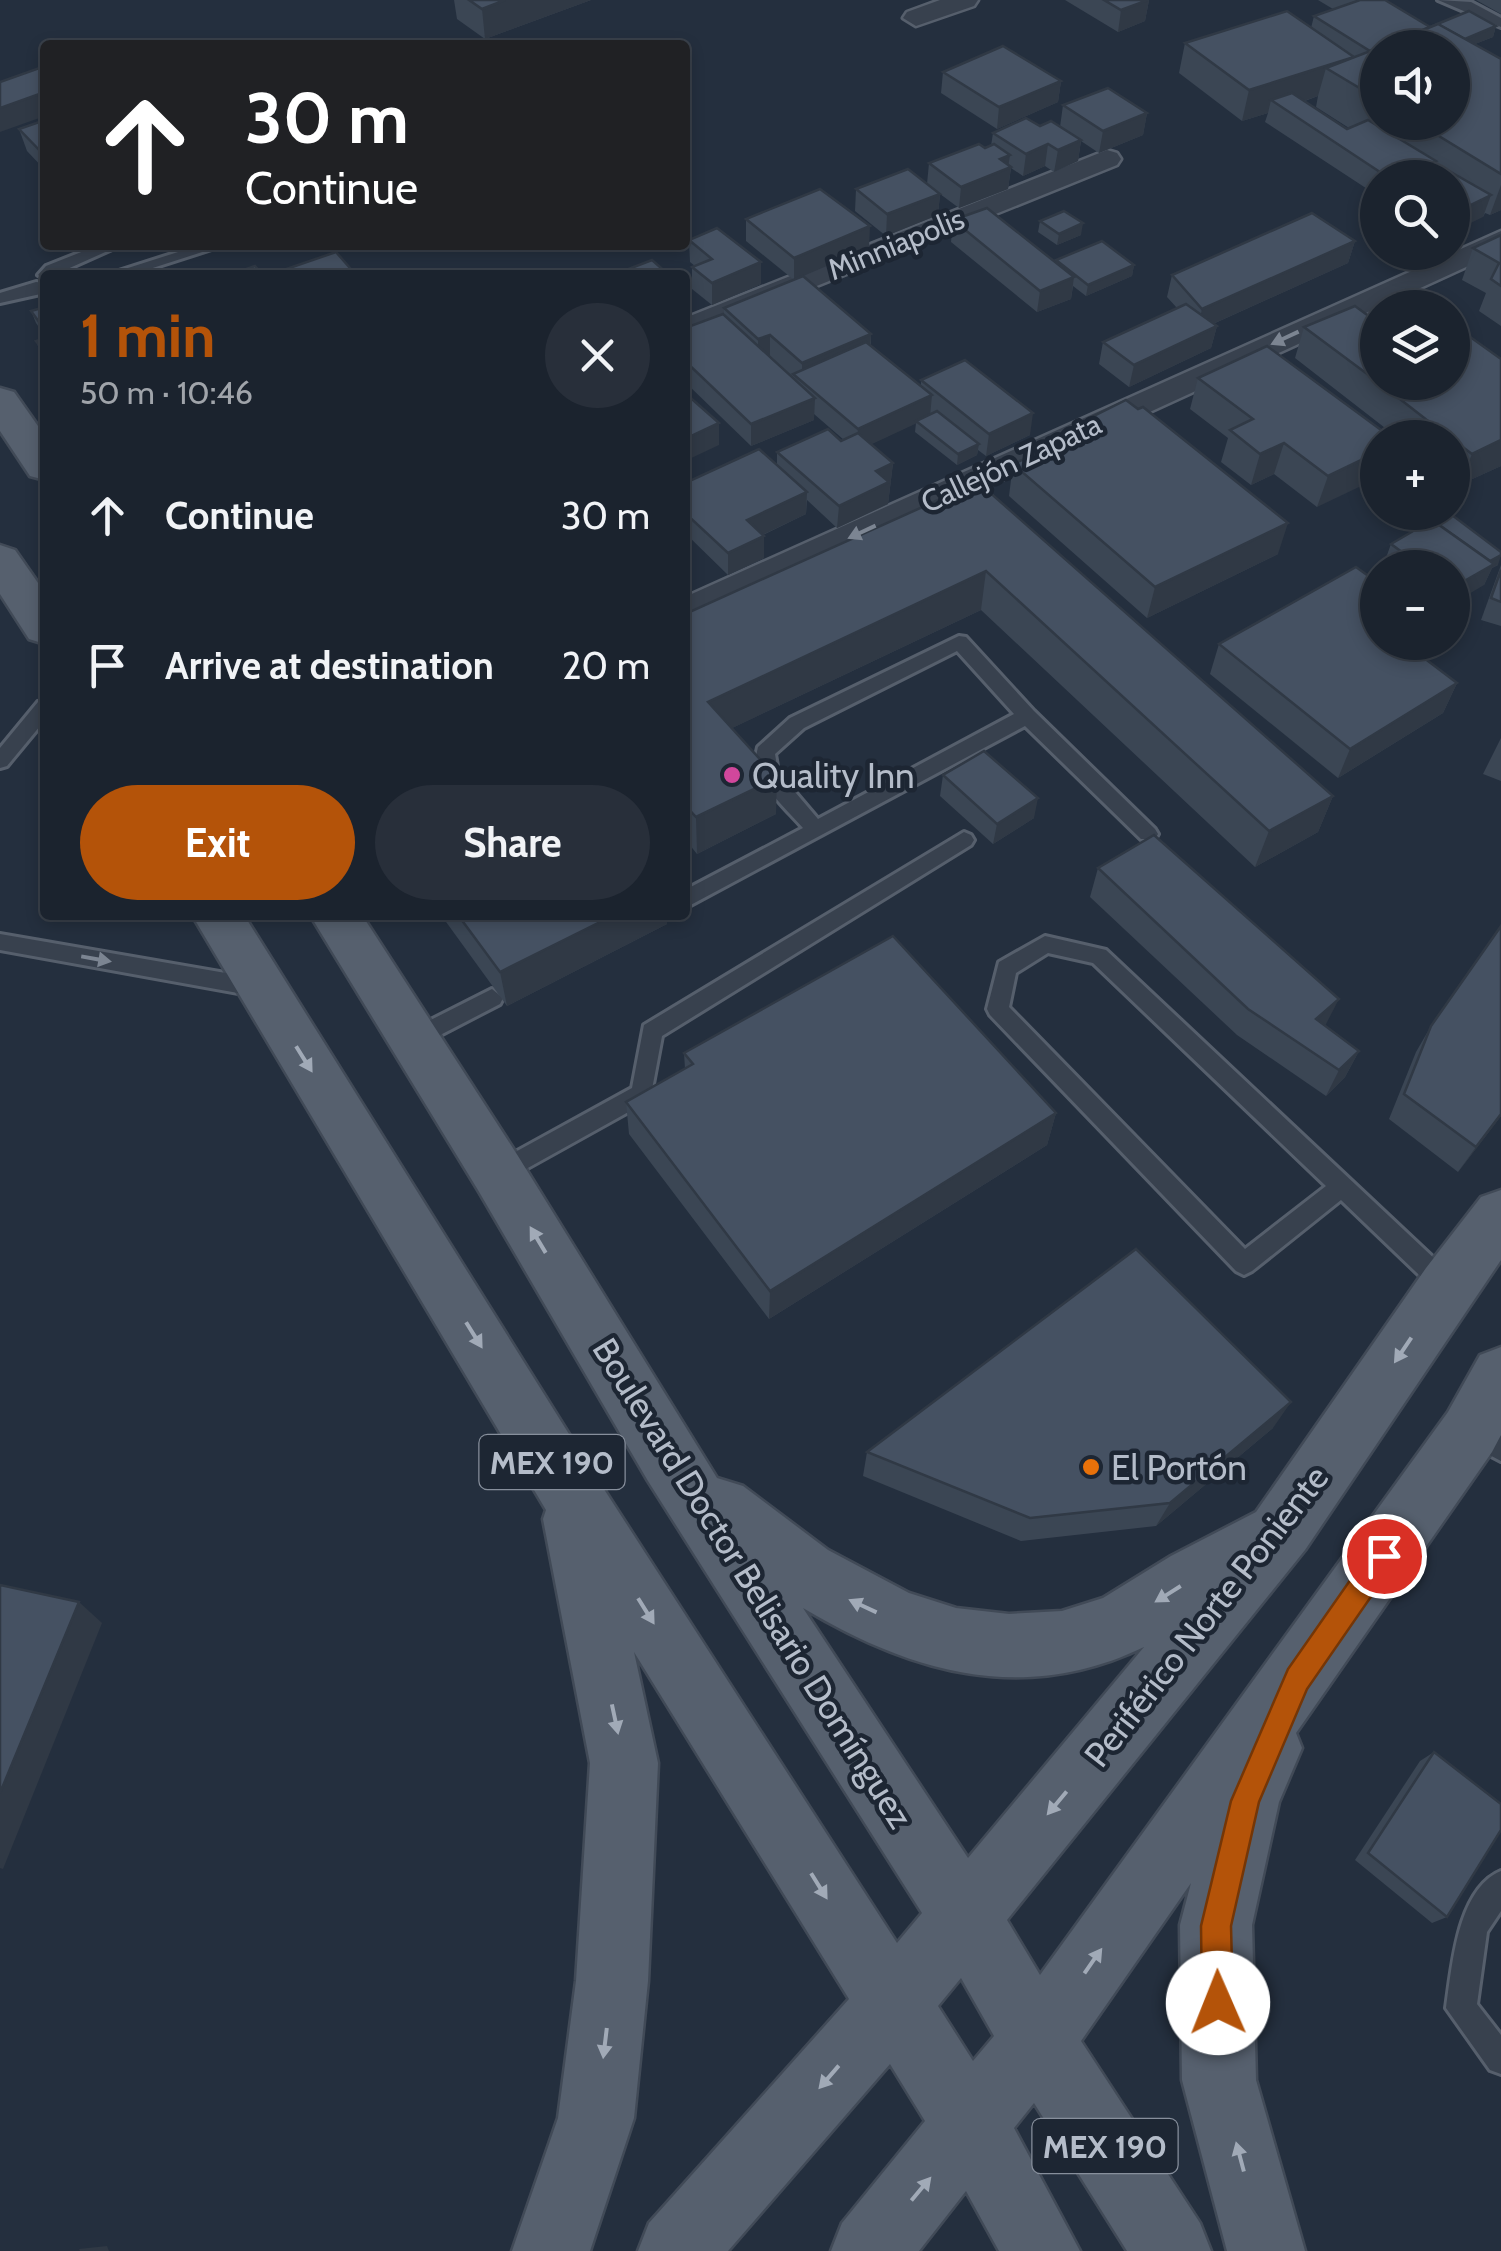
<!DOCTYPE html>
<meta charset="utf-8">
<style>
body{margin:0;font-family:Cabin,sans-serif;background:#282f3a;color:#f1f3f6;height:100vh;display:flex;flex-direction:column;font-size:38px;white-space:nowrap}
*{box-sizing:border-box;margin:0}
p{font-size:32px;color:#a0a4aa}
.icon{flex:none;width:55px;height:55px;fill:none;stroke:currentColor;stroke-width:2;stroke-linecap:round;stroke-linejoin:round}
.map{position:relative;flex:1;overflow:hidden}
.sheet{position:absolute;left:40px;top:270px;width:650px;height:650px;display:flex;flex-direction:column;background:#1b232e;border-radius:10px;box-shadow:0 5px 15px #0003,0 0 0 2px #39404a}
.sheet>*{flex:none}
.guide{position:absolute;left:40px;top:40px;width:650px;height:210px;border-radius:10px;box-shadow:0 5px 15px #0003,0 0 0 2px #39404a;background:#202124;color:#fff;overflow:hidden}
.tools{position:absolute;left:1360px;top:30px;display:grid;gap:20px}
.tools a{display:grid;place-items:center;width:110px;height:110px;border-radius:50%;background:#1b232e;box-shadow:0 5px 15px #0003,0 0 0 2px #39404a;font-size:50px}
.pin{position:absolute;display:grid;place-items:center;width:85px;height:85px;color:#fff;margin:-42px;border:5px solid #fff;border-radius:50%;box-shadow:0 2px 10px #0007}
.me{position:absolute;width:110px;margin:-55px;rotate:359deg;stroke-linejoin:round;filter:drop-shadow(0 0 8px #0008)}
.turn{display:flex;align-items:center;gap:35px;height:210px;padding:0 40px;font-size:45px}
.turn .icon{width:130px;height:130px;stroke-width:2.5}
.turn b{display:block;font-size:70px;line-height:85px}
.round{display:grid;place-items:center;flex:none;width:105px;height:105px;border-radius:52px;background:#282f3a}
.summary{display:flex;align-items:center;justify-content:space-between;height:170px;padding:0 40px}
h1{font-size:60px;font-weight:800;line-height:75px;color:#b45309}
.cta{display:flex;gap:20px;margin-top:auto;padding:20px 40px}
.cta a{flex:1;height:115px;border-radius:60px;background:#b45309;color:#fff;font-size:40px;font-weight:800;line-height:115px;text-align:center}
.cta a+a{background:#282f3a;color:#f1f3f6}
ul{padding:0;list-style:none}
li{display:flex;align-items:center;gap:30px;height:150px;padding:0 40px}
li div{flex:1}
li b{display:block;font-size:38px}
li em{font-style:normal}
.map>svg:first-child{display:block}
</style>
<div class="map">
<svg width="1501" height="2251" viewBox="0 0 1501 2251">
<rect width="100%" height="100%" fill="#242f3e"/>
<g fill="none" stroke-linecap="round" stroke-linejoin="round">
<defs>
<g id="lane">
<polygon points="1438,0 1471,2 1501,18 1501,27"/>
<polygon points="99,245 121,245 54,275 45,275 45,279 38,275 46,266"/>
<polygon points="200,245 224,245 131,275 106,275"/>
<polygon points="36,282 45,283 45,293 0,303 0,293"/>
<path d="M959 636 966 637 1034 711 1155 829 1158 834 1155 839H1141L1025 726 685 908V890L803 828C784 806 749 778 758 747L790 718ZM957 651 1014 714 818 819 778 772 775 754 804 728Z"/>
<polygon points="45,700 45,720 7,766 0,768 0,748 38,702"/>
<polygon points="964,832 971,835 974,840 971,845 662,1036 650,1100 506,1180 498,1183 490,1180 487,1173 490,1166 632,1088 644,1025"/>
<polygon points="0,934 260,979 271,988 260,997 0,950"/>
<path d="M1045 936 1106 950 1455 1278 1459 1286 1455 1294 1447 1297 1439 1294 1341 1200 1252 1271 1244 1275 1236 1271 990 1015 987 1009 999 962ZM1048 953 1093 963 1326 1186 1245 1249 1009 1007 1016 973Z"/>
<polygon points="492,989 503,998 500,1004 419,1046 403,1046 400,1040 403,1034"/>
<polygon points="1470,1420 1501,1436 1501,1461 1461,1440 1457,1432 1461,1424"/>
<path d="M1501 1871V1911L1487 1932 1477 2004 1501 2035V2074L1490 2070 1446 2008C1452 1968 1457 1889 1501 1871Z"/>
</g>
<g id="street">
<polygon points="940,0 978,0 974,6 916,26 903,18 907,12"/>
<polygon points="1107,150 1117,153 1121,159 1117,165 685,339 685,318"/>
<polygon points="1501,231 1501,251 685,625 685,597"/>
</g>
<g id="primary">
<polygon points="0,388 14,392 45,436 45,480 30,476 0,431"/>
<polygon points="0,545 15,550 45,593 45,644 29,639 0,594"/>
<path d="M192 915H244L589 1466 897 1943 922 1913 648 1481 478 1190 310 915H362L518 1156 717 1478 743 1486 828 1550 909 1593 956 1608 1009 1614 1062 1611 1103 1598 1171 1556 1256 1512 1426 1268 1481 1197 1501 1190V1260L1305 1550 1007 1920 1040 1975 1448 1412 1480 1355 1501 1347V1435L1492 1452 1296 1733 1302 1748 1279 1802 1252 1925 1256 2080 1305 2251H1227L1182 2080 1180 1925 1191 1883 1081 2041 1200 2223 1211 2251H1127L1034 2103 1014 2128 1080 2251H999L966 2191 919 2251H831L842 2223 925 2121 890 2064 728 2251H638L649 2223 849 1999 634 1652 658 1763 648 1981 634 2118 590 2251H512L558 2118 576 1981 590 1763 543 1519 546 1510ZM803 1608C912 1673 1024 1705 1144 1647L968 1858ZM961 1978 994 2036 973 2061 938 2006Z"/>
</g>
</defs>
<!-- lane casing -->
<use href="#lane" stroke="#565f6c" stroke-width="6"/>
<!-- street casing -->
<use href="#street" stroke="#565f6c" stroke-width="5"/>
<!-- primary casing -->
<use href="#primary" stroke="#414a57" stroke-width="5"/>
<!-- lane -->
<use href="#lane" fill="#38414e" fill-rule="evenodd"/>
<!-- street -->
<use href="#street" fill="#38414e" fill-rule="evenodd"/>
<!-- primary -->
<use href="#primary" fill="#56606e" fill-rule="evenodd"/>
</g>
<!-- wall -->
<g fill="#3b4654" fill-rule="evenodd">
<polygon points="454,0 591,0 485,39 457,19"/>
<polygon points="1065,0 1149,0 1145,21 1118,32"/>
<path d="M1318 0H1385L1430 27 1496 26 1493 37 1475 44 1501 59V210L1490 215 1485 213 1483 217 1452 178H1378V196L1265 122 1268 113 1242 121 1179 73 1185 43 1311 28 1314 16 1333 9ZM1378 48 1452 122H1378ZM1318 96 1316 107 1349 128 1347 129 1305 101Z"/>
<polygon points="1476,0 1501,0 1501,14"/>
<polygon points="943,72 1061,81 1058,102 997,129 941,93"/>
<polygon points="1063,105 1147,113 1143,135 1099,153 1081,141 1078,161 1054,172 1045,166 1023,176 1011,168 1008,189 959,208 940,194 938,215 886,236 855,211 856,189 927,184 929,163 991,146 993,133 1040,126 1060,127"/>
<polygon points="45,120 45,170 27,151 19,129"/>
<polygon points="746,219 869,248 794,280 746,241"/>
<polygon points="953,220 1056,262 1056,260 1134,265 1132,276 1086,296 1073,286 1071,299 1037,312 951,242"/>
<polygon points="1040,221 1081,235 1057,245 1038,232"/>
<polygon points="1501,235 1501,326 1479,311 1486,293 1462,280 1473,248"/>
<polygon points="689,240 761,262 761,284 712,305 692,289 692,267 695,266 690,262"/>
<polygon points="1355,241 1348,263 1213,324 1217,326 1211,348 1129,387 1099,364 1103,342 1177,308 1167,297 1172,275"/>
<polygon points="45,307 45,336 36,323 31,311"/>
<polygon points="724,308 871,334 871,345 921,386 921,380 1030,435 986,456 978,450 977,455 957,465 915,432 916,423 871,444 893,463 888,504 837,528 807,500 806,514 763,535 764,536 764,558 728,575 685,533 685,483 777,465 777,452 844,440 814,414 814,420 751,446 685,382 685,328 724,315"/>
<polygon points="1304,327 1378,382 1501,359 1501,466 1459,485 1452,480 1452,438 1398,438 1295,358"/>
<polygon points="45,338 45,364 36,341"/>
<polygon points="1198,378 1392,438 1317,507 1274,474 1251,485 1221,462 1228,438 1190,409"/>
<polygon points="1082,422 1278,554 1147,618 1009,496 1013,464 1080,435"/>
<polygon points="978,482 1333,796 1318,832 1255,867 981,610 732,728 776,814 697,854 685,839 685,614"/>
<polygon points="1391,544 1498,565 1492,568 1484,585 1452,568 1385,568 1383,566"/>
<polygon points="1501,565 1501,626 1481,620"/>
<polygon points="1219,644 1412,649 1457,683 1443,713 1338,778 1210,674"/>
<polygon points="1501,738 1501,781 1483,774"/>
<polygon points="943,775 1034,818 993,844 940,796"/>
<polygon points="1098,868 1359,1051 1345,1077 1326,1096 1237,1035 1090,897"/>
<polygon points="441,915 667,915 667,924 507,1006"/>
<polygon points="1431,1026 1501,1116 1458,1172 1389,1119 1416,1052"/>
<polygon points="684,1053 1056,1113 1047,1145 769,1319 629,1134 626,1102 685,1069"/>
<polygon points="1273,1428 1156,1526 1021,1541 863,1476 867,1452"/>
<polygon points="1434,1752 1447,1917 1432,1923 1355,1860 1420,1761"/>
</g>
<!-- shaded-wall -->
<g fill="#303945">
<polygon points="505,0 591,0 485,39 482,9"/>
<polygon points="1149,0 1145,21 1118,32 1121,10"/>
<polygon points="1496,26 1493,37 1452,53 1447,46"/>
<polygon points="1354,57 1326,68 1318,96 1283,108 1271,100 1268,113 1242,121 1249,90"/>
<polygon points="1061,81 1058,102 997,129 999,107"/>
<polygon points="45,92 45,116 0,132 0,108"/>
<polygon points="1147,113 1143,135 1099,153 1103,131"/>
<polygon points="1081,140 1078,161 1054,172 1058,150"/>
<polygon points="1048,144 1045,166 1023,176 1026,154"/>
<polygon points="1010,155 1008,168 1011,167 1008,189 959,208 961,187 1000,159"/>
<polygon points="1436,161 1431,178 1399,178"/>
<polygon points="1501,185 1501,210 1490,215"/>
<polygon points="940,194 938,215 886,236 887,214"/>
<polygon points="1491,195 1483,217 1452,232 1452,214"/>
<polygon points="1083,223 1081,235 1057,245 1059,234"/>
<polygon points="870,226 869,248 794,280 794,258"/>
<polygon points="1355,241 1348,263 1197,331 1202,309"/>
<polygon points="761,262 761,284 712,305 712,283"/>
<polygon points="1134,265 1132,276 1086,296 1088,285"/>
<polygon points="1074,277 1071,299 1037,312 1040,291"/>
<polygon points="690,293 690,315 685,317 685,295"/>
<polygon points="1217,326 1211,348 1129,387 1134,365"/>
<polygon points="871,334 870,356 802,382 802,363"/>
<polygon points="770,335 770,357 758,361 758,339"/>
<polygon points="932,395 930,417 857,451 858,429"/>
<polygon points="815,398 814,420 751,446 751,424"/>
<polygon points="1033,413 1030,435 986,456 989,434"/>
<polygon points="719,423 719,445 685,461 685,439"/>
<polygon points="1501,440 1501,466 1459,485 1472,454"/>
<polygon points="1284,443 1274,474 1251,485 1260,454"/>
<polygon points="979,444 977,455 957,465 958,454"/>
<polygon points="1378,452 1378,478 1317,507 1328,476"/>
<polygon points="893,463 888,504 837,528 839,506 876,471"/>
<polygon points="807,492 806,514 747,542 747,520"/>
<polygon points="1288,523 1278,554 1147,618 1155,587"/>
<polygon points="764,536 764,558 728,575 728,553"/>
<polygon points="1501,555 1498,565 1492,568 1484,585 1452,604 1452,588 1483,565"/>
<polygon points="986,571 981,610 709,739 708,702"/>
<polygon points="1457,683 1443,713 1338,778 1350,749"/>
<polygon points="777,778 776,814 697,854 696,817"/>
<polygon points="1333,796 1318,832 1255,867 1269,831"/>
<polygon points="1038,798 1034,818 993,844 997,824"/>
<polygon points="614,915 667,915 667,924 507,1006 500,972"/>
<polygon points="1339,999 1325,1026 1316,1019"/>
<polygon points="1359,1051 1345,1077 1326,1096 1339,1070"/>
<polygon points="1056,1113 1047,1145 769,1319 770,1291"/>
<polygon points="1501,1114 1501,1116 1458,1172 1476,1147"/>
<polygon points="1291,1402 1273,1428 1156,1526 1170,1503"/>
<polygon points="79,1602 102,1623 3,1869 0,1868 0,1793"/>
<polygon points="107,2246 109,2251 80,2251 79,2249"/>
</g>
<!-- building -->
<g fill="#455162" stroke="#303945" stroke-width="2.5">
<polygon points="469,0 505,0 482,9"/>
<polygon points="1104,0 1148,0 1121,10"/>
<polygon points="1360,0 1385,0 1430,27 1370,51 1314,16"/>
<polygon points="1287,11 1354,57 1249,90 1185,43"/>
<polygon points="1469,11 1496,26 1465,39 1438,24 1430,27"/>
<polygon points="1438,24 1501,59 1501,174 1416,122 1452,122 1452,48 1378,48"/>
<polygon points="1003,46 1061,81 999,107 943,72"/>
<polygon points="1378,48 1378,99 1326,68"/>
<polygon points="45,66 45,92 0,108 0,82"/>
<polygon points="1108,88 1147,113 1103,131 1063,105"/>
<polygon points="1292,93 1347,129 1368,120 1436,161 1399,178 1389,178 1271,100"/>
<polygon points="1026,118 1040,126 1051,121 1081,140 1058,150 1048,144 1026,154 993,133"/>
<polygon points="45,120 45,156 19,129"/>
<polygon points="979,144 985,148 994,144 1010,155 1000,159 1011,167 961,187 929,163"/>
<polygon points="908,169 940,194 887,214 856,189"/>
<polygon points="1449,171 1491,195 1452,214 1452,178 1435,178"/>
<polygon points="820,189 870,226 794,258 746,219"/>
<polygon points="987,208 1074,277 1040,291 953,220"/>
<polygon points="1064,211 1083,223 1059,234 1040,221"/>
<polygon points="1312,213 1355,241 1202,309 1172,275"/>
<polygon points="717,228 761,262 712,283 692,267 712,259 689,240"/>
<polygon points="1501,235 1501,286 1491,279 1499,263 1473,248"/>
<polygon points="1102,241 1134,265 1088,285 1056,260"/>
<polygon points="336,252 356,275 269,275"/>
<polygon points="652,260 669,275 613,275"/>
<polygon points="255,266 263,275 229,275"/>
<polygon points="803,276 871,334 802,363 770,335 758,339 724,308"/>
<polygon points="1186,304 1217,326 1134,365 1103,342"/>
<polygon points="1355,306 1378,323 1378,382 1304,327"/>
<polygon points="45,307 45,330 31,311"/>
<polygon points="723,314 815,398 751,424 685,361 685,328"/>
<polygon points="1452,324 1501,359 1501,440 1472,454 1452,439 1452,438 1450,438 1378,382 1452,382"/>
<polygon points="45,338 45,352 36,341"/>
<polygon points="866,342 932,395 858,429 793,374"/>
<polygon points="1267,346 1392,438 1378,438 1378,452 1328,476 1284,443 1260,454 1230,430 1253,419 1198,378"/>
<polygon points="965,360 1033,413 989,434 921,380"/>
<polygon points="685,393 719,423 685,439"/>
<polygon points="1126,400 1138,409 1143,407 1288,523 1155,587 1013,464 1092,430 1082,422"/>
<polygon points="937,411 979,444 958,454 916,421"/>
<polygon points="828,429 841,441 858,433 893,463 876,471 889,482 839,506 777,452"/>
<polygon points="759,449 807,492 747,520 764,536 728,553 685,513 685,483"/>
<polygon points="978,482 1333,796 1269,831 986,571 708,702 777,778 696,817 685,805 685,614"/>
<polygon points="1448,512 1501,552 1501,555 1490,561 1432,520 1427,522"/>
<polygon points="1432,520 1494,564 1452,588 1452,568 1424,568 1391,544"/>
<polygon points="1356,567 1378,583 1378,642 1403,642 1457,683 1350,749 1219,644"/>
<polygon points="1501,570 1501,602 1491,598"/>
<polygon points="984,751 1038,798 997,824 943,775"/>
<polygon points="1154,835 1339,999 1316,1019 1359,1051 1339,1070 1248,1009 1098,868"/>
<polygon points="458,915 614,915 500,972"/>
<polygon points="1501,926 1501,1114 1476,1147 1404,1094 1431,1026"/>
<polygon points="893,936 1056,1113 770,1291 626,1102 693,1064 684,1053"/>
<polygon points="1136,1249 1291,1402 1170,1503 1030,1518 867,1452"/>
<polygon points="0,1585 79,1602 0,1793"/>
<polygon points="1434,1752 1501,1804 1501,1830 1447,1917 1368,1853"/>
</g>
<!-- one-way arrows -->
<defs><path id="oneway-solid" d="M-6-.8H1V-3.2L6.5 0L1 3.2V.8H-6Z" transform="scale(2.5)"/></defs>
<g fill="#7c8592">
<use href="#oneway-solid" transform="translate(1285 338) rotate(155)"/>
<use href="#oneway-solid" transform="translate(862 532) rotate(155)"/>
<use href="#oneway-solid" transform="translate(96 959) rotate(10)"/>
</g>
<g fill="#a1aab7">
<use href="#oneway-solid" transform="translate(304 1059) rotate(58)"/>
<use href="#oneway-solid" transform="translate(538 1240) rotate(-121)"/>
<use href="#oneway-solid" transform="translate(474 1335) rotate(58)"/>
<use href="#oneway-solid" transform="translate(1403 1350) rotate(124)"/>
<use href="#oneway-solid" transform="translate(1168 1594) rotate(148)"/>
<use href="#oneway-solid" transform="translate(863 1606) rotate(-155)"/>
<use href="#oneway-solid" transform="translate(646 1611) rotate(58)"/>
<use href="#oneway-solid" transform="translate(615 1719) rotate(78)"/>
<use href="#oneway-solid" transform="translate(1057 1803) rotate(130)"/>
<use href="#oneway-solid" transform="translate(819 1886) rotate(58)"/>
<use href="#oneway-solid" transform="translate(1093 1961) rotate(-55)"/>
<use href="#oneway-solid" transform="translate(605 2043) rotate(97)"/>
<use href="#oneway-solid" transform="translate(829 2077) rotate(131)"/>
<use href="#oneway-solid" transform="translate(1240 2157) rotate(-105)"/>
<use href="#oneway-solid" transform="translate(921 2189) rotate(-50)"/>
</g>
<!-- route -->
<polygon fill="#b45309" stroke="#753606" stroke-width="2.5" points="1384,1543 1393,1546 1397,1556 1393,1565 1307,1689 1259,1802 1231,1926 1233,2003 1228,2014 1218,2018 1207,2014 1202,2003 1201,1926 1231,1801 1288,1669 1374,1546"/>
<!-- markers -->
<circle fill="#d1479c" stroke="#1d2633" stroke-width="4" cx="732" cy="775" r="10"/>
<circle fill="#e8710a" stroke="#1d2633" stroke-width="4" cx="1091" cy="1467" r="10"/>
<g text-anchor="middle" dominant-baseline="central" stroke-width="9" stroke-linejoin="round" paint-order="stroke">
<!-- far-street labels -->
<g font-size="30" fill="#b4bcc9" stroke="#1d2633">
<text transform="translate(896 244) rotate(-22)">Minniapolis</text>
<text transform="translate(1011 463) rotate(-25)">Callejón Zapata</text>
</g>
<!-- shield labels -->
<g fill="#1d2633" stroke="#878f9c" stroke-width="2.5">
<rect x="479.5" y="1435" width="145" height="54" rx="8"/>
<rect x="1032.5" y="2119" width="145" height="54" rx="8"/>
</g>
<g font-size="32" font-weight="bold" fill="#b4bcc9">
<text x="552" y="1462">MEX 190</text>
<text x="1105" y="2146">MEX 190</text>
</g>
<!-- poi labels -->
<g font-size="35" fill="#b4bcc9" stroke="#1d2633" text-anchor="start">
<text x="752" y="775">Quality Inn</text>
<text x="1111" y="1467">El Portón</text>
</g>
<!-- street labels -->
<g font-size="35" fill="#b4bcc9" stroke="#1d2633">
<text transform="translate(753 1583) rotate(58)">Boulevard Doctor Belisario Domínguez</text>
<text transform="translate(1206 1616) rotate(-52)">Periférico Norte Poniente</text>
</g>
</g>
</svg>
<div class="tools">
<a><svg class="icon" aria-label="sound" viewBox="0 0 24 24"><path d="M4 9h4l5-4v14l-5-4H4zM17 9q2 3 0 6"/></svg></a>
<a><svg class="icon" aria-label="search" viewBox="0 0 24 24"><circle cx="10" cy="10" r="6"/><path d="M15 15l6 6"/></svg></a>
<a><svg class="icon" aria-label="layers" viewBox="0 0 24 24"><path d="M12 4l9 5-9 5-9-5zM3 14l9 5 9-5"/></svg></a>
<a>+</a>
<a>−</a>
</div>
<div class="pin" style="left:1384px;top:1556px;background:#d93025"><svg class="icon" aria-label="arrive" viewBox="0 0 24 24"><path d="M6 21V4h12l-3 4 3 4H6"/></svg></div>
<svg class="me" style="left:1218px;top:2003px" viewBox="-20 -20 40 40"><circle r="19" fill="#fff"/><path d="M0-13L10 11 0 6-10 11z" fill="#b45309"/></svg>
<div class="guide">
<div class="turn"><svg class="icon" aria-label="ahead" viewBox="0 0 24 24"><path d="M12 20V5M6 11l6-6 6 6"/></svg><div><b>30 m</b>Continue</div></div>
</div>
<section class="sheet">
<div class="summary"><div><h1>1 min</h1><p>50 m · 10:46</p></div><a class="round"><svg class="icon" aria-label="close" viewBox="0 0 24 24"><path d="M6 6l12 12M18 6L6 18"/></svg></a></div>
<ul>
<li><svg class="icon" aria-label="ahead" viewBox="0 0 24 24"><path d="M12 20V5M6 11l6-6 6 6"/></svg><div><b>Continue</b></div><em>30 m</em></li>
<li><svg class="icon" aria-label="arrive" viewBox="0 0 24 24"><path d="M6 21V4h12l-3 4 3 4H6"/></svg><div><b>Arrive at destination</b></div><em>20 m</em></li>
</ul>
<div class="cta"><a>Exit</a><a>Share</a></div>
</section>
</div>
